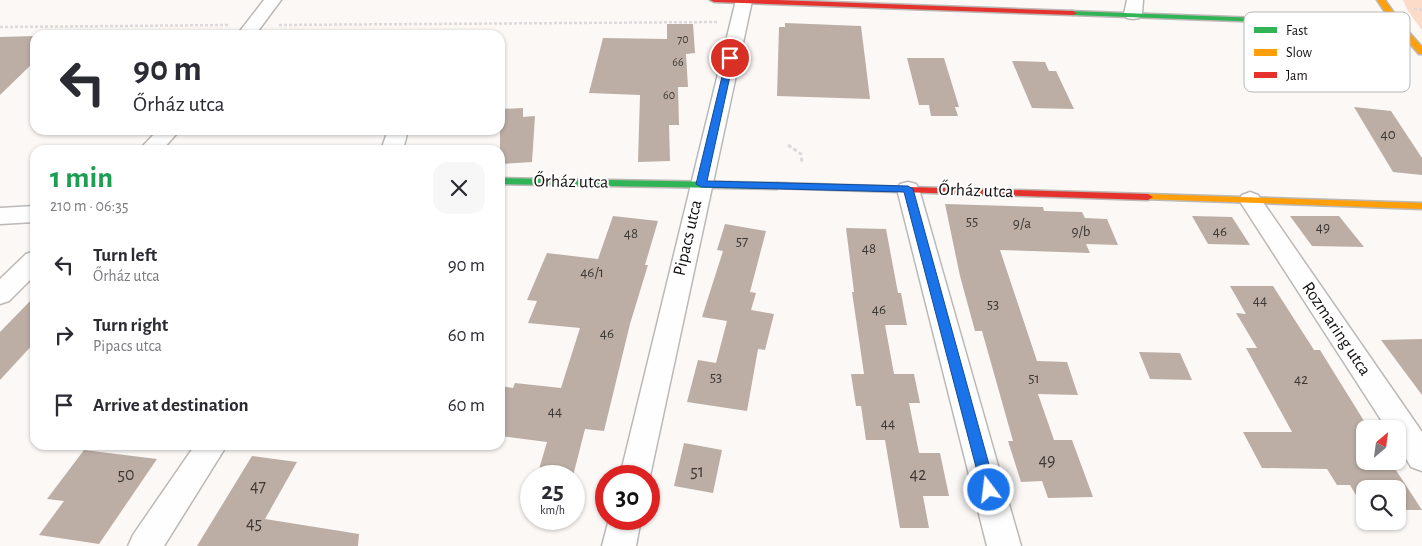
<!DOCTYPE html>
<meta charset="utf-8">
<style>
body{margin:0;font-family:"Alegreya Sans",sans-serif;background:#f7f7f7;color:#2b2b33;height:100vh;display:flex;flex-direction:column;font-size:19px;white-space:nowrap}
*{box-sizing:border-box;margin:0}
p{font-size:16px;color:#7c7c81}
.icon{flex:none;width:28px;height:28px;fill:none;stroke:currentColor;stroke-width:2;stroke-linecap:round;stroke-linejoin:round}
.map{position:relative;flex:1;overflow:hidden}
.side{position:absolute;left:30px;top:145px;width:475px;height:305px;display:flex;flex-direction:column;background:#fff;border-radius:15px;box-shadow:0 1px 4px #0004}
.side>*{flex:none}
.guide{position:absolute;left:30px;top:30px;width:475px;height:105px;border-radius:15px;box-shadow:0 1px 4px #0004;background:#fff;color:#2b2b33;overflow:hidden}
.needle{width:32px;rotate:29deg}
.tools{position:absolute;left:1356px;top:420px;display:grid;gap:10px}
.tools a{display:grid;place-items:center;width:50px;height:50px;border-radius:10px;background:#fff;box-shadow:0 1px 4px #0004;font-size:25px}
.speed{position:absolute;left:520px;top:465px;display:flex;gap:10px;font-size:25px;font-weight:700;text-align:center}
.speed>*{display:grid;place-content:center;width:65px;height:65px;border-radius:50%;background:#fff;box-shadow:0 1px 4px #0004;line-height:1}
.speed small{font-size:12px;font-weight:400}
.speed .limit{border:8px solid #d22;background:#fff;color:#111}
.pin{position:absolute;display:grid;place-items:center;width:42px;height:42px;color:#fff;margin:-21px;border:2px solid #fff;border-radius:50%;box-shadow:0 1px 5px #0007}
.me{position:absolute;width:55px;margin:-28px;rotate:345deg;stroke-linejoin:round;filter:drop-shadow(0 0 4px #0008)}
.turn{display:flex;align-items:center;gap:18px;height:105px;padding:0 20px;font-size:22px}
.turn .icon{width:65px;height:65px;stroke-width:2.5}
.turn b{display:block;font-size:35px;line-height:42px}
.round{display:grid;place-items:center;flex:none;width:52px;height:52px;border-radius:15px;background:#f7f7f7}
.overview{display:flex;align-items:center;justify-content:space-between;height:85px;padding:0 20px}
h1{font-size:30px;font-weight:700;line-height:38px;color:#1e9e55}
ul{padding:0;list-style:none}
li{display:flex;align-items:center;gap:15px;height:70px;padding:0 20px}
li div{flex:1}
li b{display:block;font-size:19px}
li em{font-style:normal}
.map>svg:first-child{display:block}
</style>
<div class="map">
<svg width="1422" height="546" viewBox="0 0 1422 546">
<rect width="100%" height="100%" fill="#fbf8f6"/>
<!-- green -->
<polygon fill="#fcdbc8" points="1403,0 1422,0 1422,30 1408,11"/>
<!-- building -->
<g fill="#bcaea5">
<polygon points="785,23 861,26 870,99 777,96 779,27 785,27"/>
<polygon points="667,24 693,24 695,53 686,54 688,87 678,87 679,125 669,125 670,161 638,162 640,95 589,93 603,38 667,39"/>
<polygon points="35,36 35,61 0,95 0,37"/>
<polygon points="907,58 944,58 959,107 955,107 958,116 931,116 929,105 919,105"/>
<polygon points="1012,61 1045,62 1049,71 1056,71 1074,109 1032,108"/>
<polygon points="1354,107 1391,111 1422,158 1422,175 1393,172"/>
<polygon points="523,108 523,117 535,116 532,162 500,164 500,109"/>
<polygon points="945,204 1043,207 1044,211 1082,212 1085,218 1107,219 1118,245 1086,244 1090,253 1000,250 1037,361 1067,362 1078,395 1038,394 1054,440 1072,440 1093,497 1048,498 1042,481 1021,482 1008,441 1013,441 982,331 975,331 960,276"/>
<polygon points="613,216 658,221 645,265 648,265 630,324 604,431 585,429 573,476 537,476 547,442 500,436 500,386 513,388 515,383 561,388 580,328 528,323 537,301 527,300 547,253 598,259"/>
<polygon points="1192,216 1232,217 1250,245 1208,244"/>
<polygon points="1290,216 1339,216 1364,247 1312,246"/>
<polygon points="725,224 766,231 750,292 756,293 751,310 774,314 765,350 758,349 747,411 687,402 698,360 716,363 727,321 702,317 723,251 717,250"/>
<polygon points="846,228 886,229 898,293 901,293 907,325 885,325 894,374 914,374 920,403 909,403 919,453 940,453 949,496 923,496 929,528 900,528 885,440 866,440 861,406 856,406 851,374 864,374 852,292 854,292"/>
<polygon points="1230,286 1273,286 1314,350 1320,350 1369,429 1365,429 1365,461 1390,461 1422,510 1398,510 1398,489 1365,489 1365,510 1350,485 1337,485 1327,469 1262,468 1243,432 1292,432 1246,348 1257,348 1236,313 1246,314"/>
<polygon points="35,296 35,342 0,380 0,332"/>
<polygon points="1422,339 1422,395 1381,340"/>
<polygon points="1139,352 1180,353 1192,380 1150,379"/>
<polygon points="684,443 722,450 713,493 674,486"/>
<polygon points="84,450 157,459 99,544 39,535 64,501 47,499"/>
<polygon points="252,456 297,462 265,519 359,534 358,546 197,546"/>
</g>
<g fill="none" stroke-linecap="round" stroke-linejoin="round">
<defs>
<g id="street">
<polygon points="264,0 281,0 255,35 237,35"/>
<polygon points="736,0 752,1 650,476 649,480 649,476 620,476"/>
<polygon points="1127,0 1143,0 1142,14 1139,18 1133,19 1127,18 1124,14"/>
<polygon points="158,130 180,130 162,150 139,150"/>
<polygon points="388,130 408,130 403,150 381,150"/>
<polygon points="908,182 916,184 919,189 1021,546 987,546 897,189 900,184"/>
<polygon points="1250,192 1258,195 1422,432 1422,471 1411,467 1398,445 1398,429 1387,429 1239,200 1242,195"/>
<polygon points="35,206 35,222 0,224 0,208"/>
<polygon points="35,251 35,275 9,301 0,304 0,279 26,254"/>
<polygon points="195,445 227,445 164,546 128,546 133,535"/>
<polygon points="609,519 641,519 636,546 602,546"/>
</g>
<g id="fast">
<polygon points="1070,11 1398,23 1402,25 1398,27 1073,15 1069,13"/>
<polygon points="500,178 777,183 782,186 777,189 500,184"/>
</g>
<g id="slow">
<polygon points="1377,0 1385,0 1401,23 1422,47 1422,54 1419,54 1395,27"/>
<polygon points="1148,194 1422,203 1422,209 1144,199 1143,197"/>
</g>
<g id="jam">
<polygon points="710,0 777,0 1073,11 1077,13 1073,15 714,2"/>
<polygon points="777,183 1148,194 1153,197 1148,200 773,188 772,186"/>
</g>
</defs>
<!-- street casing -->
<use href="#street" stroke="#bbb8b6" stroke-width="3"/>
<!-- fast casing -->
<use href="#fast" stroke="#bbb8b6" stroke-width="3"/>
<!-- slow casing -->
<use href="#slow" stroke="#bbb8b6" stroke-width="3"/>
<!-- jam casing -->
<use href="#jam" stroke="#bbb8b6" stroke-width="3"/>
<!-- path-far1 -->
<g stroke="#dcdada" stroke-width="2.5" stroke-dasharray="3 2" stroke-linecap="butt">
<polyline points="1414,9 1422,10"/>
<polyline points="279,25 718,22"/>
<polyline points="0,27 228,25"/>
</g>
<!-- path -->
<polyline stroke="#dcdada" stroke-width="3" stroke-dasharray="4 2.5" stroke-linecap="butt" points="788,145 801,154 802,164"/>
<!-- street -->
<use href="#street" fill="#fefefe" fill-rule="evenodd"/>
<!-- fast -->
<use href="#fast" fill="#30b455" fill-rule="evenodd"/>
<!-- slow -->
<use href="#slow" fill="#ff9f0a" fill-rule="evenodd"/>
<!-- jam -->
<use href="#jam" fill="#e5322d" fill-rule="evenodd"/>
</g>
<!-- route -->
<polygon fill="#1a73e8" stroke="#114b97" points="727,56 734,58 707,181 908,186 913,189 996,490 994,494 989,496 984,494 982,490 904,192 701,187 696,184"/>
<g text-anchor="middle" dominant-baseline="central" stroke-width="4" stroke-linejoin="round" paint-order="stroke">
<!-- far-number labels -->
<g font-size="12" fill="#3c3734">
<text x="683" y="39">70</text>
<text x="678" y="62">66</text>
<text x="669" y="95">60</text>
</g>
<!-- number labels -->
<g font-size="15" fill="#3c3734">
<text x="1388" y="134">40</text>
<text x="972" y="221">55</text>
<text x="1022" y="223">9/a</text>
<text x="1323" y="227">49</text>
<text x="1081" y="231">9/b</text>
<text x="1220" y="231">46</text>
<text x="631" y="233">48</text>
<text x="742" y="241">57</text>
<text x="869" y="248">48</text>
<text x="592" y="272">46/1</text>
<text x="1260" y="300">44</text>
<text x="993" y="304">53</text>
<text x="879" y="309">46</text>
<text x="607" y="333">46</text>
<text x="716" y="377">53</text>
<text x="1034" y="378">51</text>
<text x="1301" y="379">42</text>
<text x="555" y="411">44</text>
<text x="888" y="423">44</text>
</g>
<!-- street labels -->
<g font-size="18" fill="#120f0e" stroke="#fff">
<text transform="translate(571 182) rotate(1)">Őrház utca</text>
<text transform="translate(976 191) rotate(2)">Őrház utca</text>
<text transform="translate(688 238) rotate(-77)">Pipacs utca</text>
<text transform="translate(1336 329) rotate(56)">Rozmaring utca</text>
</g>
<!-- near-number labels -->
<g font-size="18" fill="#3c3734">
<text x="1047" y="461">49</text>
<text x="697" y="472">51</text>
<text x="126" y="475">50</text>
<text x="918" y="475">42</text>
<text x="258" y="487">47</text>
<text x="254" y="524">45</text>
</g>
</g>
<!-- legend -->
<rect x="1244" y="12" width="166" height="80" rx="8" fill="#fff" stroke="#b8b7b7" stroke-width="1"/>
<rect x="1254" y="27" width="23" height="6" fill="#30b455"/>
<rect x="1254" y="49" width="23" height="7" fill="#ff9f0a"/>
<rect x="1254" y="72" width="23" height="6" fill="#e5322d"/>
<g font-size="14" fill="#120f0e">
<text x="1286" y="35">Fast</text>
<text x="1286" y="57">Slow</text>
<text x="1286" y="80">Jam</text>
</g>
</svg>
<div class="tools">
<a><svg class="needle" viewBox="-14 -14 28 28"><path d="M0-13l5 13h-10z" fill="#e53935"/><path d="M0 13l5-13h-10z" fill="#7c7c81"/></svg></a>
<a><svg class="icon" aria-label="search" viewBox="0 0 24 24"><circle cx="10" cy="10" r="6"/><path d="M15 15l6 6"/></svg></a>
</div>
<div class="speed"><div>25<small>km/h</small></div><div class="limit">30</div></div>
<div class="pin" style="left:730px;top:58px;background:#d93025"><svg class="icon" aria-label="arrive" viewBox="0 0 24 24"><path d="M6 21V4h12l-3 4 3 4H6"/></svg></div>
<svg class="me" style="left:989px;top:490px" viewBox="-20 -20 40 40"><circle r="17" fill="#1a73e8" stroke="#fff" stroke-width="3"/><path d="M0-11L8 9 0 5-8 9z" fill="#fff"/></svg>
<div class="guide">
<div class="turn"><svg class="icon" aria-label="left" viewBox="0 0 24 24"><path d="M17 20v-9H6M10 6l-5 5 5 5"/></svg><div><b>90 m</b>Őrház utca</div></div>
</div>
<section class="side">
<div class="overview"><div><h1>1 min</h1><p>210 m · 06:35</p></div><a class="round"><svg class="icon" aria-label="close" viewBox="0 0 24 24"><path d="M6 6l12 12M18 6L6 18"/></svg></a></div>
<ul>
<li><svg class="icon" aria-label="left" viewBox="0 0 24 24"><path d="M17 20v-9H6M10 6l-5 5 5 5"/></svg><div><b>Turn left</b><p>Őrház utca</p></div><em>90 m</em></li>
<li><svg class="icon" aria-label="right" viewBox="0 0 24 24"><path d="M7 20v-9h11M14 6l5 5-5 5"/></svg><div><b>Turn right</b><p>Pipacs utca</p></div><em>60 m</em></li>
<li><svg class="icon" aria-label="arrive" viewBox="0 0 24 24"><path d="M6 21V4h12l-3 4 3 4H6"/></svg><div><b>Arrive at destination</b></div><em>60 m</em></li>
</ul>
</section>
</div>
